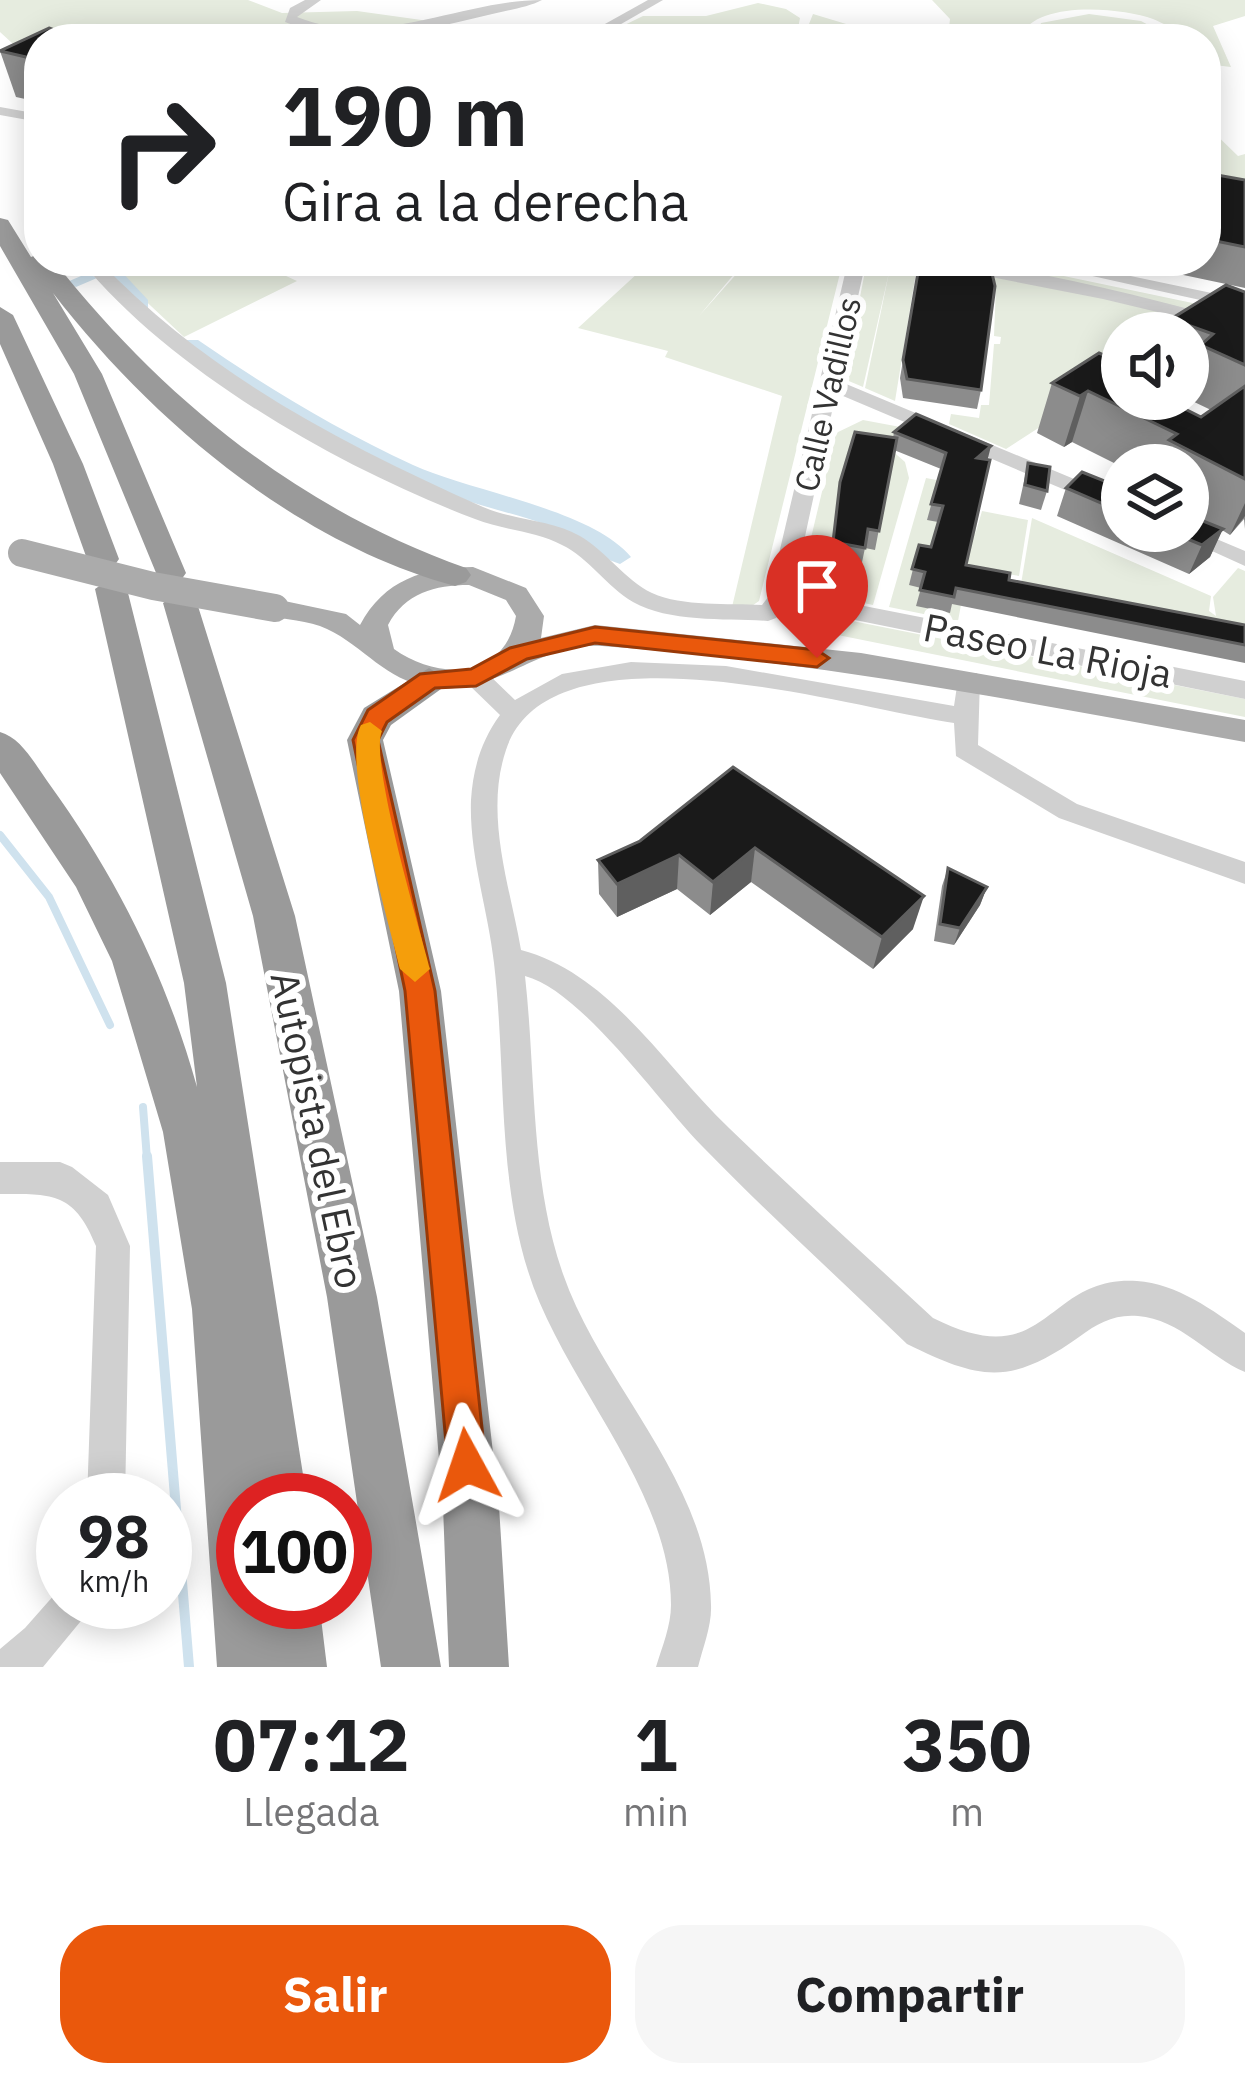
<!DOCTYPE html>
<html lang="es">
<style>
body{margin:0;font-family:"IBM Plex Sans",sans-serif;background:#f6f6f6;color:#202124;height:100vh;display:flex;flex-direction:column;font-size:45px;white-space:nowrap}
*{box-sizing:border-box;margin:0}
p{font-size:39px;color:#757577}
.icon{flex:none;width:66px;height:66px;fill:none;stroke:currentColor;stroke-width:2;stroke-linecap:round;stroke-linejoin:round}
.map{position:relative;height:1667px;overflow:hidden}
.drawer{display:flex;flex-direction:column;background:#fff;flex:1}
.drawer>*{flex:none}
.hud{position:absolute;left:24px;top:24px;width:1197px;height:252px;border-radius:48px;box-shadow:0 6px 30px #0003;background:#fff;color:#202124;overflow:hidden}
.buttons{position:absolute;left:1101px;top:312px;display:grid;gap:24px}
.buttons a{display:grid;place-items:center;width:108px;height:108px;border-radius:50%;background:#fff;box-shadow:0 6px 30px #0003;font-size:60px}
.speed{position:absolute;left:36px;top:1473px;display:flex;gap:24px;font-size:60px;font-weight:700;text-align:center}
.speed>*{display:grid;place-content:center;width:156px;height:156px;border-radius:50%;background:#fff;box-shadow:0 6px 30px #0003;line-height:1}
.speed small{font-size:30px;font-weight:400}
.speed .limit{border:18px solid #d22;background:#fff;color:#111}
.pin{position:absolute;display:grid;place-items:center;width:102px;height:102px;color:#fff;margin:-123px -51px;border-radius:50% 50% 50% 0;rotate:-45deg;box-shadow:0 0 12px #0007}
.pin .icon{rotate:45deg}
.me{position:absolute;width:132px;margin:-66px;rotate:355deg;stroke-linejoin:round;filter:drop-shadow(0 0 9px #0008)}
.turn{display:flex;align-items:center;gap:42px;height:252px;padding:0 60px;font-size:54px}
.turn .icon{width:156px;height:156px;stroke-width:2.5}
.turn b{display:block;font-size:84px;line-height:102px}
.eta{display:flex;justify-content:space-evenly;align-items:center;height:204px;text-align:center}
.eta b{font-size:72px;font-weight:800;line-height:84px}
.button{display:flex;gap:24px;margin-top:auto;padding:24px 60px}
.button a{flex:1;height:138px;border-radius:48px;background:#ea580c;color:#fff;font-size:48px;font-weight:800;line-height:138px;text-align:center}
.button a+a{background:#f6f6f6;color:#202124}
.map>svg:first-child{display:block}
</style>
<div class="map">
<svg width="1245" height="1667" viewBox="0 0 1245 1667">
<rect width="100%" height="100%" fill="#fff"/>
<!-- green -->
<g fill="#e6ecdf">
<polygon points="0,0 248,0 282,13 357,11 443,23 450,39 39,39 36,65 0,32"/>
<path d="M932 0H1245V16L1213 26 1231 67 1206 64V39C1183 39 1173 27 1153 19 1120 7 1033 0 1020 38L978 39 954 29 971 39H803L813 14 876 33 949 28 950 19Z"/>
<polygon points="758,3 786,9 800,18 796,39 596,39 643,16 706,16"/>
<polygon points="1089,14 1141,21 1174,39 1036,39 1041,23"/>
<polygon points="1206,125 1238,156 1245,154 1245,204 1206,197"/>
<polygon points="103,261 288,261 273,270 297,281 184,337"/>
<polygon points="651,261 745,261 699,316 748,261 843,261 759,601 749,608 732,607 782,396 665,357 668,351 578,328"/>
<polygon points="867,261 992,261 1245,314 1188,333 1122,333 1122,374 1006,449 949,424 951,414 979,418 981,405 989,405 994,344 1000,344 1001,337 994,336 996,286 916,272 895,401 865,388 890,268 863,387 844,379"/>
<polygon points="863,420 911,429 889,448 905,462 909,478 873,605 806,591 800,584 836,433"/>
<polygon points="926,478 983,489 975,535 982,511 1028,520 1019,576 968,567 958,621 889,607"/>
<polygon points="1032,518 1211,596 1209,611 1216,616 1213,597 1238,568 1245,571 1245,642 1019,596"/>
<polygon points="792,609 1245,699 1245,717 788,625"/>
</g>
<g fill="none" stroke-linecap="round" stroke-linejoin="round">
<!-- stream-far1 -->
<g stroke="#cfe2ee" stroke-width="8">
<polyline points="0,835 49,897 110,1025"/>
<polyline points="143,1107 147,1159"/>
</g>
<!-- stream -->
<polyline stroke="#cfe2ee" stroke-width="10" points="147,1156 189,1667"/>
<!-- canal -->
<g fill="#cfe2ee" fill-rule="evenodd">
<polygon points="106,268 118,268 148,300 148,308 136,308 106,276"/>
<polygon points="88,273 97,278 76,287 67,282"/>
<path d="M184 340H198C266 387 337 430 413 465 472 492 591 509 631 557L620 564C595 556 573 535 547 525 510 512 470 504 433 489 344 453 263 402 184 348Z"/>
</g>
<!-- minor -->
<g fill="#d0d0d0" fill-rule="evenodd">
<path d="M305 0H321L297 17C380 50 460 0 542 0 527 8 506 10 488 15 421 31 352 49 285 22L290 8Z"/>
<polygon points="648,0 663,0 595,39 578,39"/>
<polygon points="0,107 39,114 39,122 0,115"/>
<path d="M81 261H99C210 376 340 443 483 507 513 520 552 520 580 536 606 551 625 580 652 593 683 607 728 603 762 605L769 596 848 261H866L839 381 1122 499V514L836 393 793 592 1245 681V699L786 606 776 618 768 621C727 618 670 623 633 602 607 587 589 558 562 545 536 531 502 530 475 519 340 468 173 373 81 261Z"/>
<path d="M909 261C1021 261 1137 297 1245 323V333L1103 299Z"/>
<polygon points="1025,261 1059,261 1245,300 1245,310"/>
<polygon points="1188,527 1245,551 1245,566 1168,531 1188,531"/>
<path d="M631 662 726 666 954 706 959 673H977L980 679 978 745 1077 804 1245 862V884L1059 818 956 756 954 723C855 709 550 615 506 750 484 815 510 886 521 950 611 974 664 1066 729 1128 796 1193 865 1255 933 1318 1050 1377 1043 1275 1137 1281 1176 1283 1214 1311 1245 1333V1372C1209 1357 1180 1319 1138 1316 1114 1314 1098 1323 1079 1337 1010 1386 980 1380 907 1344 839 1278 768 1214 702 1146 658 1101 582 991 525 976 536 1074 530 1179 563 1274 602 1386 709 1481 711 1605 712 1625 703 1647 698 1667H656C662 1647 671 1626 671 1605 671 1488 562 1381 528 1271 497 1172 506 1065 494 963 488 909 469 855 471 800 473 769 481 741 500 715L467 683 464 677 467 671H485L515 700 562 674Z"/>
<path d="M0 1162H60L72 1167 108 1195 130 1246 125 1500H87L96 1246C74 1192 53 1194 0 1194Z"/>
<polygon points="63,1585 63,1602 91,1602 85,1616 43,1667 0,1667 0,1649 25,1628"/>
</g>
<!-- major -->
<path fill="#ababab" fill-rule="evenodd" d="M473 567 526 588 544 616 541 638 595 625 861 653 1245 720V742C1032 704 819 661 602 646 538 641 496 698 429 687 385 680 365 647 327 629 309 620 284 620 265 615L261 608 275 599 346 614 360 625C384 580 424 567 473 567ZM469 585 506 600 516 616C505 680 439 681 394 649L388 625C405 593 435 585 469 585Z"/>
<!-- highway -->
<g fill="#9a9a9a" fill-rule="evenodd">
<path d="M0 218 8 220 31 257 39 254V261H54C163 399 299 509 466 568L471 575 466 582 455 586C296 543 152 421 53 293L102 374 186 573 181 580H159L74 374 0 246Z"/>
<polygon points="0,307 13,315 83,464 119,559 114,566 92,566 87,559 53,464 0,344"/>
<path d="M111 578 127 589 226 983 307 1500H243V1602H319L327 1667H217L192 1309 163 1132 112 961 76 887 0 773V732C22 738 36 766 50 785 117 878 166 976 197 1087L184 983 95 589Z"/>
<polygon points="180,592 197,603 295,916 377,1297 441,1667 381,1667 327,1297 253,916 163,603"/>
<polygon points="429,668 447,680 441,689 391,725 383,740 441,991 499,1506 509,1667 449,1667 443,1506 399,991 347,740 364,708"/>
</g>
<!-- major-bridge -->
<polyline stroke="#ababab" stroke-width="28" points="22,553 153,586 275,608"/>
</g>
<!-- wall -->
<g fill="#8c8c8c">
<polygon points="39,39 39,102 16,97 0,51"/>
<polygon points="1206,173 1245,180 1245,288 1117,261 1206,261"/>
<polygon points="920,261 947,267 981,390 977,409 903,398 900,378"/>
<polygon points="1245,292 1245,529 1244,519 1230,535 1222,530 1210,557 1189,574 1057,516 1066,488 1122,488 1122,531 1188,531 1207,522 1188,512 1188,465 1122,465 1122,467 1072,442 1064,447 1037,433 1052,383 1201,417 1211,410 1188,399 1188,333 1167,333 1171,319"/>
<polygon points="894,432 988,460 966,565 1009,580 1245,625 1245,663 952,604 950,613 916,606 921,588 909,585 919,545 931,547 938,522 927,520 941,469 894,450 875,550 865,548 861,567 830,562 840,482 893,438"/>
<polygon points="1028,463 1047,491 1041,510 1019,504"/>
<polygon points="733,767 913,929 873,969 751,882 710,915 677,889 617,917 599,894 598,860 640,841"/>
<polygon points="948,868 987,887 980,905 954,945 934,941 942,886"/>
</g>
<!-- shaded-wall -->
<g fill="#5f5f5f">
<polygon points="1088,391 1072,442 1064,447 1080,396"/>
<polygon points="991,446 987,462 977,458"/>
<polygon points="1245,503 1245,516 1230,535"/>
<polygon points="1223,529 1210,557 1189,574 1202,545"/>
<polygon points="755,848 751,882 710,915 713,882"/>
<polygon points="679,855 677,889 617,917 617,884"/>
<polygon points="987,887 980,905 954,945 960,928"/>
<polygon points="924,896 913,929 873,969 882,937"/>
</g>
<!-- building -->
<g fill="#1a1a1a" stroke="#5f5f5f" stroke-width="3">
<polygon points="49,28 79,39 39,39 39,60 0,51"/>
<polygon points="1206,173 1245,180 1245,247 1206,239"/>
<polygon points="920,261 948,261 947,267 991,269 995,286 981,390 907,379 903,360"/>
<polygon points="1226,285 1245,292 1245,365 1201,345 1213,334 1171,319"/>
<polygon points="1099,353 1122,363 1122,369 1115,374 1122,377 1122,399 1165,399 1201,417 1245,386 1245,479 1169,440 1177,434 1088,391 1080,396 1052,383"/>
<polygon points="916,414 991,446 977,458 990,460 966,565 1010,573 1009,580 1245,625 1245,645 956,588 954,597 920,590 925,572 912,569 919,545 931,547 943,506 931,504 946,453 894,432"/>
<polygon points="855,432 897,438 879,531 868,529 865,548 833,542 840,482"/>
<polygon points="1028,463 1050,467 1047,491 1025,485"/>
<polygon points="1082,472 1122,488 1122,512 1066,488"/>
<polygon points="1188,515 1223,529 1202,545 1168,531 1188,531"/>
<polygon points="733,767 924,896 882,937 755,848 713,882 679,855 617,884 598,860 640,841"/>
<polygon points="948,868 987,887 960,928 940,924"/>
</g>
<!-- route -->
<polygon fill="#ea580c" stroke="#983908" stroke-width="3" points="595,627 817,650 829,658 817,667 595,643 527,659 476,686 435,688 387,722 378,740 435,991 486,1465 480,1479 467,1484 453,1479 448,1465 405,991 353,740 368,710 420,674 471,669 510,648"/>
<!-- slow -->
<path fill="#f59e0b" d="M370 722 382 731C369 760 420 929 430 969L415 982 400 969C389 922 341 761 361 725Z"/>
<g text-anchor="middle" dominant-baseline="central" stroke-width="12" stroke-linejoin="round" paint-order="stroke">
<!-- far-street labels -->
<g font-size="33" fill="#333" stroke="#fff">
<text transform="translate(827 394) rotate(-77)">Calle Vadillos</text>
</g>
<!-- street labels -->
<g font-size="39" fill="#333" stroke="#fff">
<text transform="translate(1048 650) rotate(11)">Paseo La Rioja</text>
<text transform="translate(318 1130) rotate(78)">Autopista del Ebro</text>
</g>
</g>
</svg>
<div class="buttons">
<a><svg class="icon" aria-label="sound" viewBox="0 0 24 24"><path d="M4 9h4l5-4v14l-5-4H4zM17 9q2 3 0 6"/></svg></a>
<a><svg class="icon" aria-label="layers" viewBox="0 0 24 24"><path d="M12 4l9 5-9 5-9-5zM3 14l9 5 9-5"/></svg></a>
</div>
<div class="speed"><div>98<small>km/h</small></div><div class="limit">100</div></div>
<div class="pin" style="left:817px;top:658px;background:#d93025"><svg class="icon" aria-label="arrive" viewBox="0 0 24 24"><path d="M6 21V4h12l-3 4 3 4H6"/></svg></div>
<svg class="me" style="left:467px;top:1465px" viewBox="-20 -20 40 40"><path d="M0-17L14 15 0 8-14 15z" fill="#ea580c" stroke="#fff" stroke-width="4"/></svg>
<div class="hud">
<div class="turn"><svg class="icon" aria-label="right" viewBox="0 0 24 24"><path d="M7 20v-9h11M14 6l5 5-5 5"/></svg><div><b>190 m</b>Gira a la derecha</div></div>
</div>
</div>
<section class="drawer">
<div class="eta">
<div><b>07:12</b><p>Llegada</p></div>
<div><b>1</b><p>min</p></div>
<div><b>350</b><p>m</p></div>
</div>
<div class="button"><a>Salir</a><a>Compartir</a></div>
</section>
